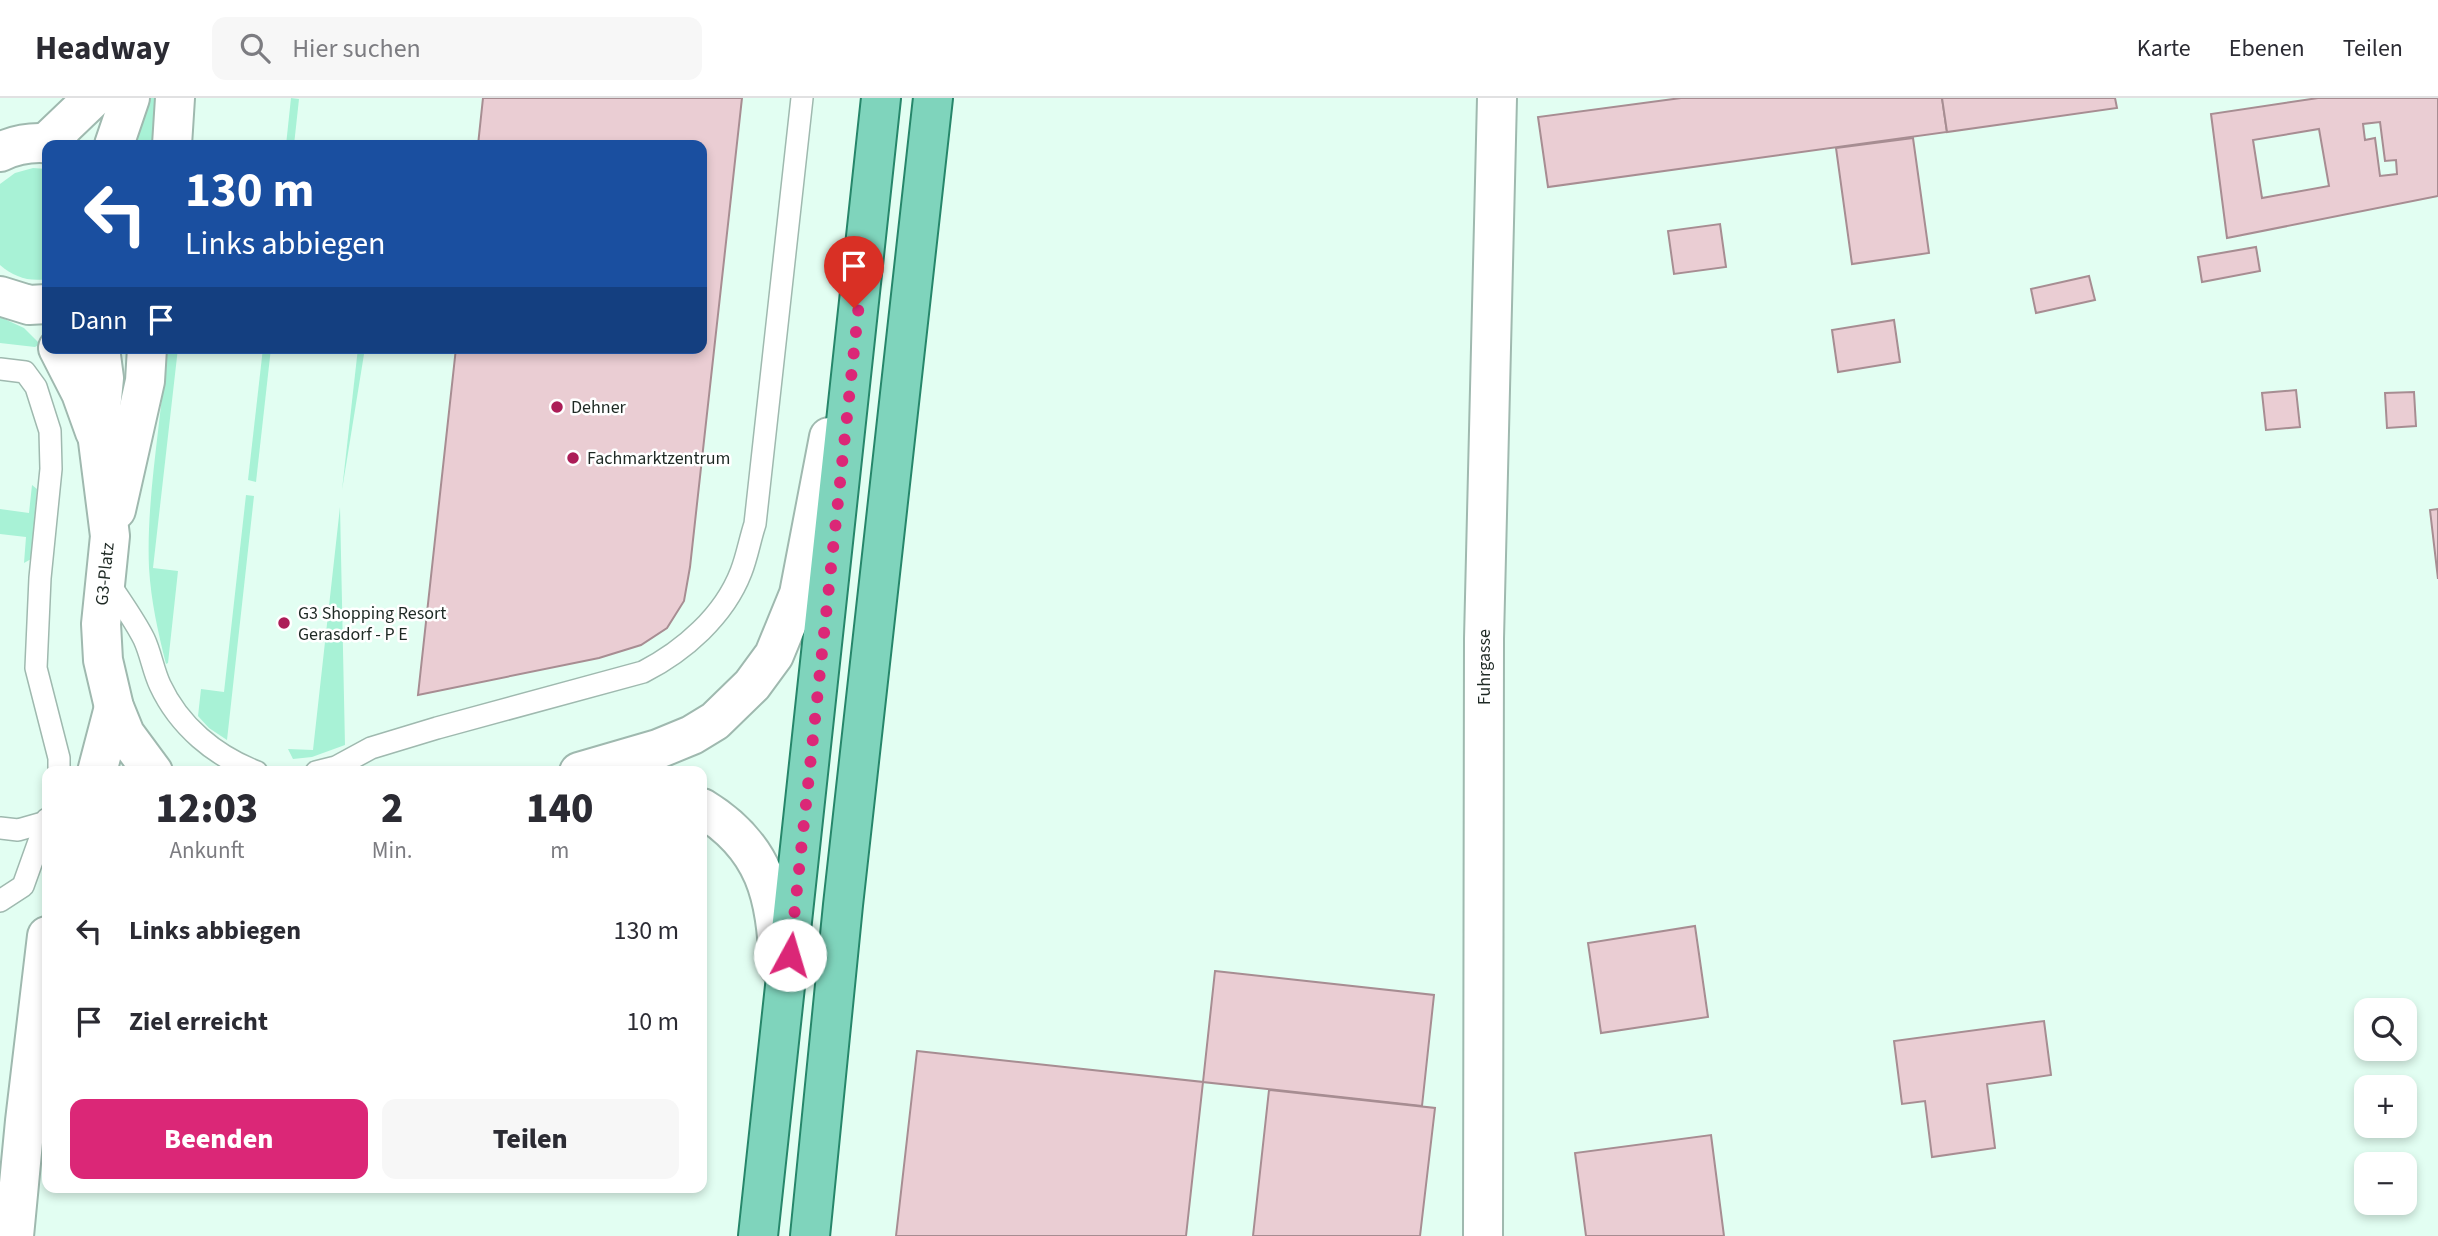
<!DOCTYPE html>
<html lang="de">
<meta charset="utf-8">
<style>
body{margin:0;font-family:"Source Sans 3",sans-serif;background:#f7f7f7;color:#2b2b33;height:100vh;display:flex;flex-direction:column;font-size:26px;white-space:nowrap}
*{box-sizing:border-box;margin:0}
p{font-size:23px;color:#7c7c81}
.icon{flex:none;width:38px;height:38px;fill:none;stroke:currentColor;stroke-width:2;stroke-linecap:round;stroke-linejoin:round}
.map{position:relative;flex:1;overflow:hidden}
.details{position:absolute;left:42px;top:668px;width:665px;height:427px;display:flex;flex-direction:column;background:#fff;border-radius:14px;box-shadow:0 4px 10px #0003}
.details>*{flex:none}
.banner{position:absolute;left:42px;top:42px;width:665px;height:214px;border-radius:14px;box-shadow:0 4px 10px #0003;background:#1a4fa0;color:#fff;overflow:hidden}
.buttons{position:absolute;left:2354px;top:900px;display:grid;gap:14px}
.buttons a{display:grid;place-items:center;width:63px;height:63px;border-radius:14px;background:#fff;box-shadow:0 4px 10px #0003;font-size:35px}
.pin{position:absolute;display:grid;place-items:center;width:60px;height:60px;color:#fff;margin:-72px -30px;border-radius:50% 50% 50% 0;rotate:-45deg;box-shadow:0 0 7px #0007}
.pin .icon{rotate:45deg}
.me{position:absolute;width:77px;margin:-38px;rotate:6deg;stroke-linejoin:round;filter:drop-shadow(0 0 5px #0008)}
.turn{display:flex;align-items:center;gap:24px;height:147px;padding:0 28px;font-size:32px}
.turn .icon{width:91px;height:91px;stroke-width:2.5}
.turn b{display:block;font-size:49px;line-height:60px}
.then{display:flex;align-items:center;height:66px;padding:0 28px;background:#0003;gap:14px;font-size:26px}
.eta{display:flex;justify-content:space-evenly;align-items:center;height:119px;text-align:center}
.eta b{font-size:42px;font-weight:800;line-height:49px}
.button{display:flex;gap:14px;margin-top:auto;padding:14px 28px}
.button a{flex:1;height:80px;border-radius:14px;background:#db2777;color:#fff;font-size:28px;font-weight:800;line-height:80px;text-align:center}
.button a+a{background:#f7f7f7;color:#2b2b33}
ul{padding:0;list-style:none}
li{display:flex;align-items:center;gap:21px;height:91px;padding:0 28px}
li div{flex:1}
li b{display:block;font-size:26px}
li em{font-style:normal}
header{display:flex;align-items:center;gap:42px;box-sizing:border-box;height:98px;padding:0 35px;background:#fff;border-bottom:2px solid #e1e1e2}
header strong{font-size:33px}
nav{display:flex;gap:38px;margin-inline-start:auto;font-size:24px}
.search{width:490px;height:63px;background:#f7f7f7;display:flex;align-items:center;gap:18px;box-sizing:border-box;padding:0 24px;border-radius:14px;color:#7c7c81;font-size:26px}
.map>svg:first-child{display:block}
</style>
<header>
<strong>Headway</strong>
<div class="search"><svg class="icon" aria-label="search" viewBox="0 0 24 24"><circle cx="10" cy="10" r="6"/><path d="M15 15l6 6"/></svg>Hier suchen</div>
<nav><a>Karte</a><a>Ebenen</a><a>Teilen</a></nav>
</header>
<div class="map">
<svg width="2438" height="1138" viewBox="0 0 2438 1138">
<rect width="100%" height="100%" fill="#e2fef2"/>
<!-- green -->
<g fill="#a8f2d6">
<polygon points="144,0 160,0 160,47 126,47"/>
<polygon points="291,0 299,1 294,47 286,47"/>
<path d="M33 70 47 71V181C29 184 14 179 0 167V86L15 75Z"/>
<polygon points="0,219 24,230 40,246 35,249 0,245"/>
<path d="M166 250H178L153 470 178 473 168 565 166 566C158 534 151 503 149 470 146 397 162 324 166 250Z"/>
<polygon points="263,250 271,250 256,384 248,382"/>
<polygon points="358,250 365,250 342,392"/>
<polygon points="32,387 37,391 31,461 24,465 26,439 0,436 0,411 29,415"/>
<polygon points="246,397 254,398 227,642 209,630 198,618 201,591 224,594"/>
<polygon points="340,409 345,647 312,659 293,661 288,651 313,652"/>
</g>
<!-- building -->
<g fill="#eacdd3" stroke="#a78d92" stroke-width="2" fill-rule="evenodd">
<polygon points="483,0 742,0 690,469 684,503 667,530 641,547 599,560 418,597 456,250 702,250 702,47 478,47"/>
<polygon points="1681,0 1942,0 1947,34 1548,89 1538,19"/>
<polygon points="1942,0 2115,0 2117,10 1947,34"/>
<path d="M2318 0H2438V98L2227 140 2211 16ZM2380 24 2385 63 2396 62 2397 76 2380 78 2375 40 2365 42 2363 26ZM2319 31 2329 88 2262 100 2253 42Z"/>
<polygon points="1913,40 1929,155 1852,166 1836,50"/>
<polygon points="1720,126 1726,169 1674,176 1668,133"/>
<polygon points="2256,149 2260,173 2202,184 2198,159"/>
<polygon points="2089,178 2095,202 2036,215 2031,191"/>
<polygon points="1894,222 1900,264 1838,274 1832,232"/>
<polygon points="2296,292 2300,329 2266,332 2262,295"/>
<polygon points="2414,294 2416,328 2387,330 2385,295"/>
<polygon points="2438,411 2438,481 2430,412"/>
<polygon points="1695,828 1708,919 1601,935 1588,845"/>
<polygon points="1215,873 1434,897 1422,1008 1203,984"/>
<polygon points="2044,923 2051,977 1987,986 1995,1050 1932,1059 1925,1003 1902,1006 1894,943"/>
<polygon points="917,953 1203,984 1186,1138 896,1138"/>
<polygon points="1269,992 1435,1010 1420,1138 1253,1138"/>
<polygon points="1711,1037 1724,1138 1586,1138 1575,1055"/>
</g>
<g fill="none" stroke-linecap="round" stroke-linejoin="round">
<defs>
<g id="service">
<polyline points="0,271 25,274 36,289 50,333 51,371 40,480 36,570 59,660 59,674"/>
<path d="M107 482C119 501 134 521 144 541 151 556 153 572 160 587 179 628 215 658 257 674"/>
<path d="M316 674 336 669 371 650 437 630 643 574C684 553 724 518 741 474 747 459 750 441 755 426L802 0"/>
<polyline points="0,730 18,732 46,724"/>
<polyline points="0,803 23,788 47,721"/>
</g>
<g id="minor">
<polyline points="47,44 93,0"/>
<polyline points="114,47 130,0"/>
<polyline points="172,47 175,0"/>
<path d="M0 54C19 45 38 43 59 47"/>
<polyline points="0,198 29,207 47,206"/>
<polyline points="58,250 81,295 95,334"/>
<polyline points="100,250 104,280 98,343 110,438 101,526 103,562 114,609 125,636 153,674"/>
<polyline points="116,412 145,283 147,250"/>
<polyline points="97,674 114,609"/>
<polyline points="579,674 658,651 692,637 715,623 752,587 774,557 799,496 829,339"/>
<path d="M702 710C766 749 776 798 779 869"/>
<polyline points="14,1138 25,1023 47,838"/>
<polyline points="1483,1138 1484,541 1497,0"/>
</g>
<g id="primary">
<polyline points="758,1138 881,0"/>
<polyline points="810,1138 843,807 933,0"/>
</g>
</defs>
<!-- service casing -->
<use href="#service" stroke="#9fb9af" stroke-width="24"/>
<!-- minor casing -->
<use href="#minor" stroke="#9fb9af" stroke-width="42"/>
<!-- primary casing -->
<use href="#primary" stroke="#26866a" stroke-width="42"/>
<!-- service -->
<use href="#service" stroke="#fff" stroke-width="21"/>
<!-- minor -->
<use href="#minor" stroke="#fff" stroke-width="38"/>
<!-- primary -->
<use href="#primary" stroke="#7fd4bc" stroke-width="38"/>
</g>
<g fill="none" stroke-linecap="round" stroke-linejoin="round">
<!-- route -->
<polyline stroke="#db2777" stroke-width="12" stroke-dasharray="0 21.6" points="790,857 864,158 854,210"/>
</g>
<!-- markers -->
<g fill="#ac1d57" stroke="#fff" stroke-width="2.5">
<circle cx="557" cy="309" r="7"/>
<circle cx="573" cy="360" r="7"/>
<circle cx="284" cy="525" r="7"/>
</g>
<g text-anchor="middle" dominant-baseline="central" stroke-width="5" stroke-linejoin="round" paint-order="stroke">
<!-- poi labels -->
<g font-size="18" fill="#1e2924" stroke="#fff" text-anchor="start">
<text x="571" y="309">Dehner</text>
<text x="587" y="360">Fachmarktzentrum</text>
<text x="298" y="515">G3 Shopping Resort<tspan x="298" dy="21">Gerasdorf - P E</tspan></text>
</g>
<!-- street labels -->
<g font-size="18" fill="#1e2924" stroke="#fff">
<text transform="translate(105 476) rotate(-84)">G3-Platz</text>
<text transform="translate(1484 569) rotate(-90)">Fuhrgasse</text>
</g>
</g>
</svg>
<div class="buttons">
<a><svg class="icon" aria-label="search" viewBox="0 0 24 24"><circle cx="10" cy="10" r="6"/><path d="M15 15l6 6"/></svg></a>
<a>+</a>
<a>−</a>
</div>
<div class="pin" style="left:854px;top:210px;background:#d93025"><svg class="icon" aria-label="arrive" viewBox="0 0 24 24"><path d="M6 21V4h12l-3 4 3 4H6"/></svg></div>
<svg class="me" style="left:790px;top:857px" viewBox="-20 -20 40 40"><circle r="19" fill="#fff"/><path d="M0-13L10 11 0 6-10 11z" fill="#db2777"/></svg>
<div class="banner">
<div class="turn"><svg class="icon" aria-label="left" viewBox="0 0 24 24"><path d="M17 20v-9H6M10 6l-5 5 5 5"/></svg><div><b>130 m</b>Links abbiegen</div></div>
<div class="then">Dann<svg class="icon" aria-label="arrive" viewBox="0 0 24 24"><path d="M6 21V4h12l-3 4 3 4H6"/></svg></div>
</div>
<section class="details">
<div class="eta">
<div><b>12:03</b><p>Ankunft</p></div>
<div><b>2</b><p>Min.</p></div>
<div><b>140</b><p>m</p></div>
</div>
<ul>
<li><svg class="icon" aria-label="left" viewBox="0 0 24 24"><path d="M17 20v-9H6M10 6l-5 5 5 5"/></svg><div><b>Links abbiegen</b></div><em>130 m</em></li>
<li><svg class="icon" aria-label="arrive" viewBox="0 0 24 24"><path d="M6 21V4h12l-3 4 3 4H6"/></svg><div><b>Ziel erreicht</b></div><em>10 m</em></li>
</ul>
<div class="button"><a>Beenden</a><a>Teilen</a></div>
</section>
</div>
